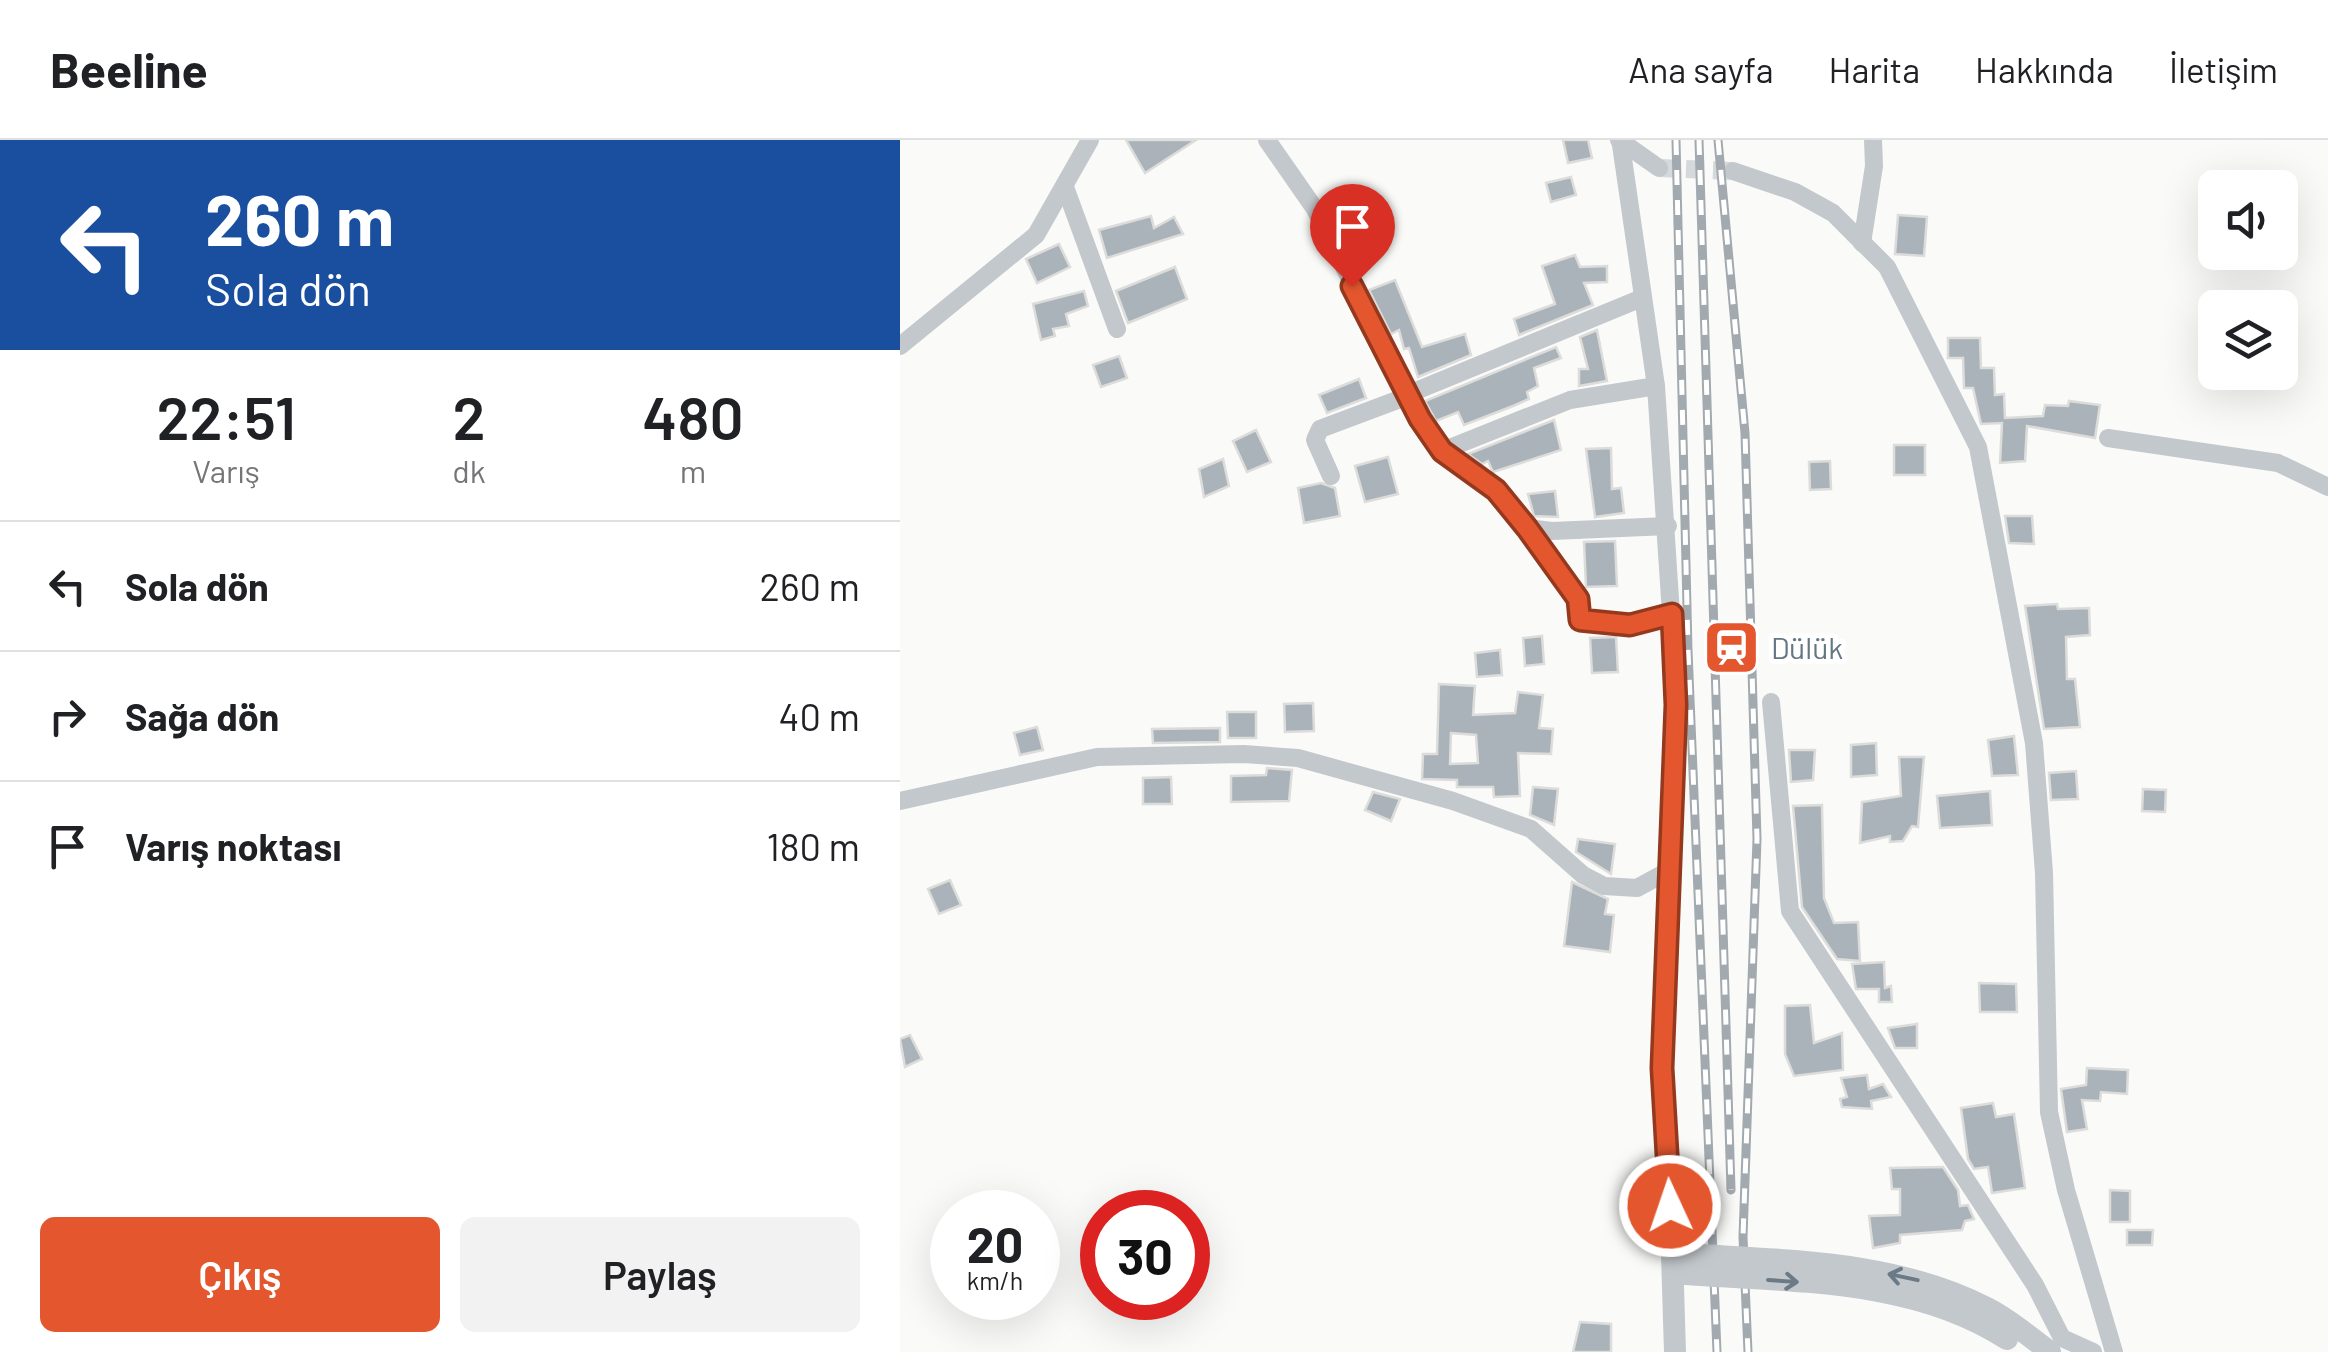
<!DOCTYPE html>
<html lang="tr">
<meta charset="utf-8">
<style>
body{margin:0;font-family:Barlow,sans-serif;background:#f2f2f2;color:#202124;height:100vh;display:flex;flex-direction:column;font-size:38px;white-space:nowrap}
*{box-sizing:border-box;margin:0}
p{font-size:32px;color:#757577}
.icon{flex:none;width:55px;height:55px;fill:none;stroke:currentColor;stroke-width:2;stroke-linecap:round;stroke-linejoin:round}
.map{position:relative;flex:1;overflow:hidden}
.panel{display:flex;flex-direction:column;background:#fff;width:900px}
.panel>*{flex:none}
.guide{background:#1a4fa0;color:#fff;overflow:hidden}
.buttons{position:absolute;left:1298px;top:30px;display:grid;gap:20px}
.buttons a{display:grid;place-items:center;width:100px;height:100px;border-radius:15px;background:#fff;box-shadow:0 10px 40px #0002;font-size:50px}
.speed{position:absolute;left:30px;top:1050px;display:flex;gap:20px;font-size:50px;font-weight:700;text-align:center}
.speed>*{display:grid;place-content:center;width:130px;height:130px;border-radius:50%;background:#fff;box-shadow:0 10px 40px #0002;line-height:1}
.speed small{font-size:25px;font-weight:400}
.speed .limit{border:15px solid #d22;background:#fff;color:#111}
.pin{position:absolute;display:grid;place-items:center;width:85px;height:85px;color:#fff;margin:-102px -42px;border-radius:50% 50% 50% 0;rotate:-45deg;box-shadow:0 0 10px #0007}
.pin .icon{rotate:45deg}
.me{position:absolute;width:110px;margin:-55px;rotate:357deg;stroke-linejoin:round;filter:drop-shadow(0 0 8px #0008)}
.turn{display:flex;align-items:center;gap:35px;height:210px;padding:0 40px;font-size:45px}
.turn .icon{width:130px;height:130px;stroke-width:2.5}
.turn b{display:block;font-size:70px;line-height:85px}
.eta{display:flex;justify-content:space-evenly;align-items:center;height:170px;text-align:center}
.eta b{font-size:60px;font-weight:600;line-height:70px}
.button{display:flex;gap:20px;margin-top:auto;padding:20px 40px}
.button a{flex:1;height:115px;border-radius:15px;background:#e4572e;color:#fff;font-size:40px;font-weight:600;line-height:115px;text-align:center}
.button a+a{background:#f2f2f2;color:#202124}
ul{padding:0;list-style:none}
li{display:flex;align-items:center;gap:30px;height:130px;padding:0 40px;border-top:2px solid #e0e0e0}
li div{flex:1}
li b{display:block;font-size:38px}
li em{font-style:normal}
header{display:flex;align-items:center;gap:60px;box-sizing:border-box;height:140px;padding:0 50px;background:#fff;border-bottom:2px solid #e0e0e0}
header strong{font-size:48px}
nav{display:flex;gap:55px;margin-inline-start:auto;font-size:35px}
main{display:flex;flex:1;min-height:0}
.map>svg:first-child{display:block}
</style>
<header>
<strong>Beeline</strong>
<nav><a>Ana sayfa</a><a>Harita</a><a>Hakkında</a><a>İletişim</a></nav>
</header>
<main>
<section class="panel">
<div class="guide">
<div class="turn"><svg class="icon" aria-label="left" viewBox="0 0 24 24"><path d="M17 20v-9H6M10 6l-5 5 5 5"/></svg><div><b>260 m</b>Sola dön</div></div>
</div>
<div class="eta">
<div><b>22:51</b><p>Varış</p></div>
<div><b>2</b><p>dk</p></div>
<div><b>480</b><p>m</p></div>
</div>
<ul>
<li><svg class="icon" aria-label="left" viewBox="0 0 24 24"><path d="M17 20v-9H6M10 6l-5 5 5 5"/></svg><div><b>Sola dön</b></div><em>260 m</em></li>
<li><svg class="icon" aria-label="right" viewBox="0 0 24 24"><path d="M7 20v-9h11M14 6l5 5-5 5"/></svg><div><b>Sağa dön</b></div><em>40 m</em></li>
<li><svg class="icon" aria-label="arrive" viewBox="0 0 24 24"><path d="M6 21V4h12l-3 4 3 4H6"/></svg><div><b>Varış noktası</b></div><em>180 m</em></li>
</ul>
<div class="button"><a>Çıkış</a><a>Paylaş</a></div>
</section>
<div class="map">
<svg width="1428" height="1212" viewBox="0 0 1428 1212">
<rect width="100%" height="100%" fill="#fafaf8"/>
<!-- building -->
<g fill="#aab3b9" stroke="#dcdcda" stroke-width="2.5" fill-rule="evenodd">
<polygon points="226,0 296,0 245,33"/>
<polygon points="663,0 688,0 692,18 668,23"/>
<polygon points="671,37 676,55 651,62 646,43"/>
<polygon points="998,75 1027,77 1024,116 995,114"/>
<polygon points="251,76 254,88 274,77 283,94 207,118 199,90"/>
<polygon points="159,104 170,127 137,143 126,119"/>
<polygon points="675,115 680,127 707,126 707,142 684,143 693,165 619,195 614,179 655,164 642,126"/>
<polygon points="275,127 287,159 228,183 216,151"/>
<polygon points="495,140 522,207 565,194 571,215 518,237 509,208 504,209 499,190 491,194 469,150"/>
<polygon points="184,151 188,166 166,174 169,186 153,189 155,196 141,200 133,164"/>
<polygon points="697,190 707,241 679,246 679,229 688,229 680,197"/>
<polygon points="1048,198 1080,198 1081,228 1094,228 1095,255 1104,254 1105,278 1143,276 1145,265 1168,266 1169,261 1200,265 1195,298 1127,286 1125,321 1100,323 1102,283 1081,284 1073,248 1064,248 1063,218 1048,218"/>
<polygon points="656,207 661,218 634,228 638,246 627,252 629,259 613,266 564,285 558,272 536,281 525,261"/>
<polygon points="219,216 227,238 201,247 193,225"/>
<polygon points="459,239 466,258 427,273 419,255"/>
<polygon points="654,280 661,310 593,332 588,321 582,324 568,314"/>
<polygon points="356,290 371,322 347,332 333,301"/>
<rect x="994" y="305" width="31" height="30"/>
<polygon points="711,308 712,349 721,348 724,373 695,377 686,309"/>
<polygon points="488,317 498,354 465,362 455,326"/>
<polygon points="323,319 329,346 304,357 299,329"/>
<polygon points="930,321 931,349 910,350 909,322"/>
<polygon points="421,343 435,348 440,376 404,383 398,348"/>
<polygon points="655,351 658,377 634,376 628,354"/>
<polygon points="1105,376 1132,376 1134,404 1109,403"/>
<polygon points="715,401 717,446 686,447 684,402"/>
<polygon points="1157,464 1158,469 1189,468 1190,495 1166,497 1167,539 1175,539 1180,587 1144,589 1125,466"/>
<polygon points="642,496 644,524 625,526 623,498"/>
<polygon points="716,497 718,532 692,533 690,498"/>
<polygon points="600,510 602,535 577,537 575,513"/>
<path d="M539 544 575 546 573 575 615 573 618 552 643 555 639 588 653 589 651 614 618 613 620 656 594 657 593 647H557V640L522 639 523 614H537ZM551 593 576 595 578 623 550 624Z"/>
<polygon points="413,563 414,591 385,592 384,564"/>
<polygon points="327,572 356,572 356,598 328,598"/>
<polygon points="137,587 143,610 120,615 114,593"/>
<polygon points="320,588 320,602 253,603 252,589"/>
<polygon points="1114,596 1118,635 1092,636 1088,600"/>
<polygon points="976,603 977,635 951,637 951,605"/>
<polygon points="889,610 915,610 913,640 891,642"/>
<polygon points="999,617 1024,617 1018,687 1012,686 1003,701 990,702 990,696 960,703 962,662 1001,656"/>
<polygon points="367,628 392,630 389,661 331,662 331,636 366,635"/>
<polygon points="1176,631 1178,659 1151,660 1149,633"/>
<polygon points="271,637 272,664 243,664 243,638"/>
<polygon points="633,647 658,649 654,685 630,675"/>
<polygon points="1243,649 1266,650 1265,672 1242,671"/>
<polygon points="1090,651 1092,685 1040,688 1037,656"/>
<polygon points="473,652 500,659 491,681 465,670"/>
<polygon points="922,665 924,758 934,783 958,782 960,821 937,819 902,767 893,666"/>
<polygon points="678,699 715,704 711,734 676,712"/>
<polygon points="50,740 61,765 39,774 28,749"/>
<polygon points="672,742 708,759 705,774 714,775 710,812 664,806"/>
<polygon points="984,822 985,848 991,846 992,862 979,862 979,849 956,849 952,824"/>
<polygon points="1079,843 1116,844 1117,872 1080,872"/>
<polygon points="910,865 914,903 942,893 943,930 894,936 885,914 885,866"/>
<polygon points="1017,884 1017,908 995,908 988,888"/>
<polygon points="10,895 22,919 5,927 0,899"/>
<polygon points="1187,928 1228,930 1227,954 1201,952 1200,961 1182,960 1187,989 1167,992 1161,949 1186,945"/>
<polygon points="967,935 969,949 983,944 991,957 971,961 972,969 942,967 940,959 947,957 941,938"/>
<polygon points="1093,963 1096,977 1114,974 1125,1048 1092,1053 1088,1027 1074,1029 1068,1019 1061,968"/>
<polygon points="1043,1027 1058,1050 1060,1066 1068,1065 1074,1079 1065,1081 1062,1090 1000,1095 1000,1103 973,1108 969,1076 1000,1075 1000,1049 992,1049 990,1028"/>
<polygon points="1210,1050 1230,1051 1230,1082 1210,1082"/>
<polygon points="1227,1090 1253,1090 1252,1105 1227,1105"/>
<polygon points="680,1182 711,1184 711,1212 673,1212"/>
</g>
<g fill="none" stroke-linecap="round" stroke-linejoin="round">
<!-- minor-tunnel -->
<polyline stroke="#d5d9db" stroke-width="18" stroke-dasharray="18 9" stroke-linecap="butt" points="759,28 833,31"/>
<!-- minor -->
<g stroke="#c3c8cc" stroke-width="18">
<polyline points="367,0 415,69 520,279 542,311 596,350 627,388 652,391 768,386"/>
<polyline points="719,0 759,28"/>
<polyline points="721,5 756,246 777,565 762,928 772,1115"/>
<polyline points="833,31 895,52 933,73 987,127 1078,307 1134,603 1144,733 1149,972 1166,1050 1214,1212"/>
<polyline points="165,47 217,189"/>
<polyline points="962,103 974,26 973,0"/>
<polyline points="0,206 136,95 190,0"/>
<polyline points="506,255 742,158"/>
<polyline points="1208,298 1378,323 1428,347"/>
<polyline points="542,311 670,260 756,246"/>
<polyline points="431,336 415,300 420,289 508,256"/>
<polyline points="627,388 679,459 680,480 730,485 772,474"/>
<polyline points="871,562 890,771 1135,1145 1162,1198 1193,1212"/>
<polyline points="0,661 197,617 344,614 398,618 553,661 631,689 683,735 704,746 737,748 770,730"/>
</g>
<!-- tertiary -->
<polyline stroke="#c3c8cc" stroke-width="22" points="775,1212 772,1115 785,1114"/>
<defs>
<g id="rail">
<polyline points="776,0 788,510 817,1212"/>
<polyline points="799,0 831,1050"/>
<polyline points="818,0 845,293 857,699 843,1097 848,1212"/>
</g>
</defs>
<!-- rail casing -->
<use href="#rail" stroke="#a2aab0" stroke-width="9"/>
<!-- rail -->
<use href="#rail" stroke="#fff" stroke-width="5" stroke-dasharray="15" stroke-linecap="butt"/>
<!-- tertiary-bridge -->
<g stroke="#c3c8cc" stroke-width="22">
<path d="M785 1114C888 1121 993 1120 1087 1168 1109 1179 1130 1197 1150 1212"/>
<path d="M786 1134C893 1142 1013 1138 1107 1199"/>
</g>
</g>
<!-- one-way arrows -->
<defs><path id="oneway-shaft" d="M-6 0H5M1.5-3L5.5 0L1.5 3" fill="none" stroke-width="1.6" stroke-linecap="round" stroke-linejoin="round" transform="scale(2.5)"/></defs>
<g stroke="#6a7a87">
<use href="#oneway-shaft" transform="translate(1003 1137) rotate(-168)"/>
<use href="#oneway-shaft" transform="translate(883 1141) rotate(4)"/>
</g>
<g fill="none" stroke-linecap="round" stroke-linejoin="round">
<defs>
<polyline id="route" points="452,146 520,279 542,311 596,350 627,388 678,459 680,480 730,485 772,474 776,565 762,928 770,1066"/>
</defs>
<!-- route casing -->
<use href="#route" stroke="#94391e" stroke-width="25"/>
<!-- route -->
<use href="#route" stroke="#e4572e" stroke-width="18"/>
</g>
<!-- icons -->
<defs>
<symbol id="station-square" viewBox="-11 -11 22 22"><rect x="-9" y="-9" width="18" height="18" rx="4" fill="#e4572e" stroke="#fff"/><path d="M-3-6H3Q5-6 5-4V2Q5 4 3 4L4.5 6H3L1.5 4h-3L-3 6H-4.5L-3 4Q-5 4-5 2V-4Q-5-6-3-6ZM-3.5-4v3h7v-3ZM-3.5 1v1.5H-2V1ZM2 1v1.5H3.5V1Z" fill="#fff"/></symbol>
</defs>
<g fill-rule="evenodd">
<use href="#station-square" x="800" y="476" width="63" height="63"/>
</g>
<g text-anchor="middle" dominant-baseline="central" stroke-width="10" stroke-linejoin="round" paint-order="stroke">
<!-- poi labels -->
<g font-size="30" fill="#657683" stroke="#fff" text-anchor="start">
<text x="871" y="507">Dülük</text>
</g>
</g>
</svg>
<div class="buttons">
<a><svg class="icon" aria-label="sound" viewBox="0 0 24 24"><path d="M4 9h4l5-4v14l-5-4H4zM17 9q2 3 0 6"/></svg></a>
<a><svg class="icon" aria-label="layers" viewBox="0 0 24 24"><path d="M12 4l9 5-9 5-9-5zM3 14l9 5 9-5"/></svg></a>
</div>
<div class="speed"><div>20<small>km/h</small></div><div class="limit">30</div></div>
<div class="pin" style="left:452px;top:146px;background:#d93025"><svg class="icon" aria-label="arrive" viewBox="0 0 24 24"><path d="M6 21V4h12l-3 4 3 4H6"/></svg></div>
<svg class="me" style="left:770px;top:1066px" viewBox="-20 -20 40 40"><circle r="17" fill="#e4572e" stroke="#fff" stroke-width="3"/><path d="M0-11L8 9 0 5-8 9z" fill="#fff"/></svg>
</div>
</main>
